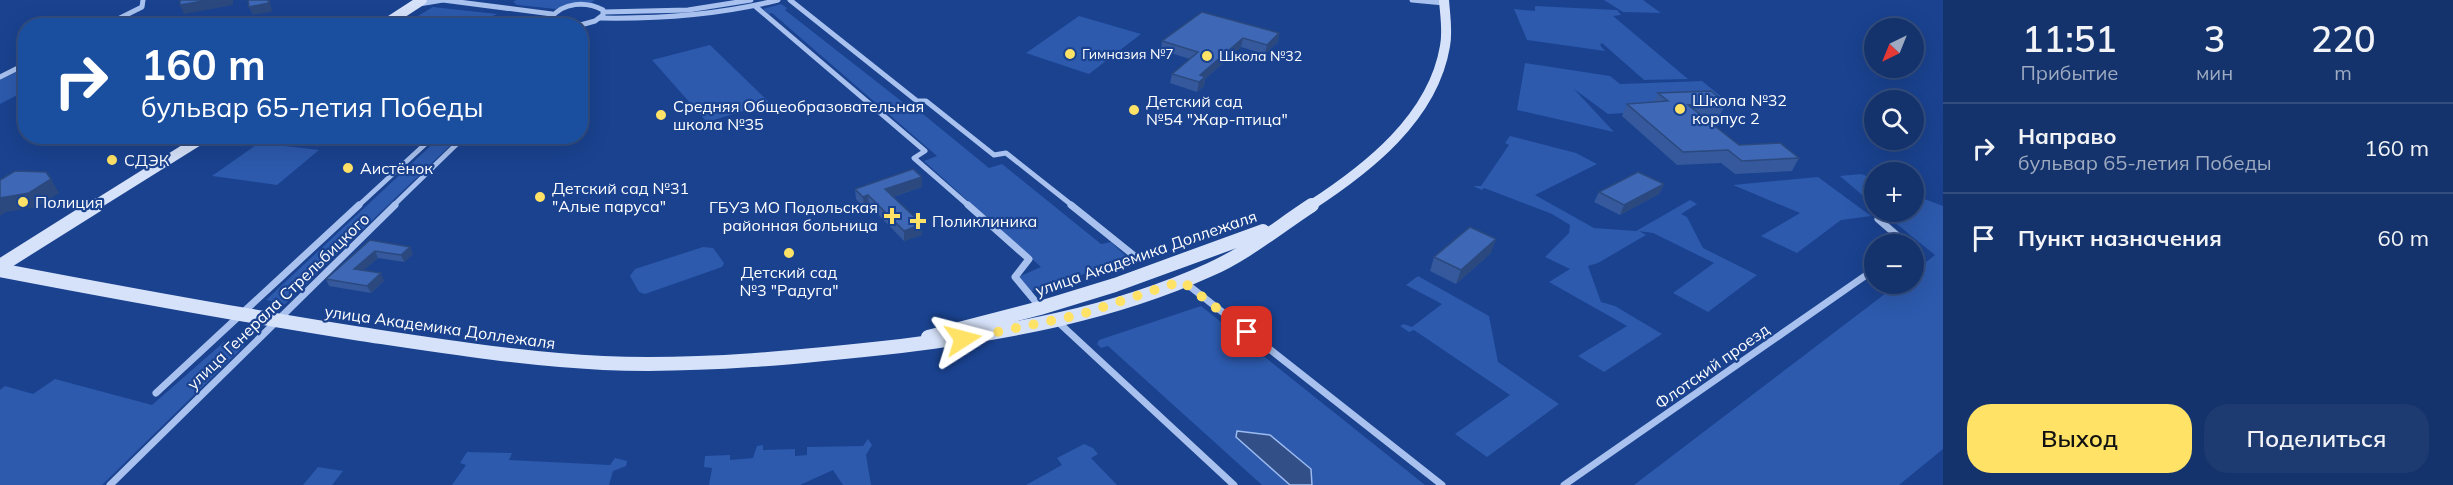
<!DOCTYPE html>
<html lang="ru">
<meta charset="utf-8">
<style>
body{margin:0;font-family:Mulish,sans-serif;background:#1d3a71;color:#f1f3f6;height:100vh;display:flex;flex-direction:column;font-size:22px;white-space:nowrap}
*{box-sizing:border-box;margin:0}
p{font-size:20px;color:#9daac1}
.icon{flex:none;width:33px;height:33px;fill:none;stroke:currentColor;stroke-width:2;stroke-linecap:round;stroke-linejoin:round}
.map{position:relative;flex:1;overflow:hidden}
.drawer{display:flex;flex-direction:column;background:#14326b;width:510px}
.drawer>*{flex:none}
.guide{position:absolute;left:18px;top:18px;width:570px;height:126px;border-radius:24px;box-shadow:0 6px 24px #0002,0 0 0 2px #334d7e;background:#1a4fa0;color:#fff;overflow:hidden}
.needle{width:39px;rotate:223deg}
.buttons{position:absolute;left:1864px;top:18px;display:grid;gap:12px}
.buttons a{display:grid;place-items:center;width:60px;height:60px;border-radius:50%;background:#14326b;box-shadow:0 6px 24px #0002,0 0 0 2px #334d7e;font-size:30px}
.pin{position:absolute;display:grid;place-items:center;width:51px;height:51px;color:#fff;margin:-26px;border-radius:12px;box-shadow:0 3px 9px #0006}
.me{position:absolute;width:66px;margin:-33px;rotate:81deg;stroke-linejoin:round;filter:drop-shadow(0 0 4px #0008)}
.turn{display:flex;align-items:center;gap:21px;height:126px;padding:0 24px;font-size:27px}
.turn .icon{width:78px;height:78px;stroke-width:2.5}
.turn b{display:block;font-size:42px;line-height:51px}
.eta{display:flex;justify-content:space-evenly;align-items:center;height:102px;text-align:center}
.eta b{font-size:36px;font-weight:600;line-height:42px}
.cta{display:flex;gap:12px;margin-top:auto;padding:12px 24px}
.cta a{flex:1;height:69px;border-radius:24px;background:#ffe266;color:#111;font-size:24px;font-weight:600;line-height:69px;text-align:center}
.cta a+a{background:#1d3a71;color:#f1f3f6}
ul{padding:0;list-style:none}
li{display:flex;align-items:center;gap:18px;height:90px;padding:0 24px;border-top:2px solid #334d7e}
li div{flex:1}
li b{display:block;font-size:22px}
li em{font-style:normal}
main{display:flex;flex:1;min-height:0}
.map>svg:first-child{display:block}
</style>
<main>
<div class="map">
<svg width="1943" height="485" viewBox="0 0 1943 485">
<rect width="100%" height="100%" fill="#1a428f"/>
<!-- green -->
<g fill="#2d5aad">
<polygon points="516,0 594,0 591,3 577,3 556,9 517,5 513,2"/>
<polygon points="1604,0 1643,0 1661,13 1623,12"/>
<polygon points="781,4 787,8 785,10 914,111 918,110 989,168 1002,164 1101,244 1111,242 1129,259 1030,292 1016,278 1041,267 924,161 937,156 772,13 769,14 763,9"/>
<polygon points="1535,6 1617,10 1621,15 1613,16 1688,79 1644,80 1602,43 1600,45 1605,51 1527,40 1514,9 1535,11"/>
<polygon points="433,7 497,14 472,25 403,25"/>
<polygon points="1079,16 1141,34 1089,74 1026,53"/>
<polygon points="710,45 770,103 707,122 652,60"/>
<polygon points="1525,63 1610,76 1620,84 1702,81 1723,98 1645,103 1654,111 1608,114 1574,89 1614,132 1517,110"/>
<polygon points="16,72 25,74 25,91 0,104 0,80"/>
<polygon points="1510,136 1576,153 1597,164 1535,195 1594,228 1636,231 1690,200 1697,204 1681,214 1687,217 1703,248 1757,275 1708,312 1673,293 1714,263 1653,233 1639,231 1646,235 1598,263 1588,266 1601,302 1615,306 1662,334 1604,372 1578,356 1627,326 1549,282 1570,269 1545,257 1569,233 1570,225 1552,214 1484,188 1482,190 1473,186 1481,186 1509,145 1505,143"/>
<polygon points="440,137 459,137 285,304 266,300"/>
<polygon points="259,143 319,150 277,185 212,176"/>
<polygon points="1861,174 1875,179 1875,206 1840,176"/>
<polygon points="1818,177 1871,216 1841,220 1797,253 1761,236 1800,213 1733,185"/>
<polygon points="1914,195 1943,206 1943,449 1899,485 1634,485 1898,284 1914,284 1914,272 1935,255 1882,212 1914,212"/>
<polygon points="703,247 713,248 724,263 722,267 645,294 639,292 630,276 635,269"/>
<polygon points="1418,276 1489,316 1498,362 1559,404 1487,457 1455,434 1510,395 1414,330 1409,332 1400,326 1404,324 1412,327 1442,304 1406,285"/>
<polygon points="1201,306 1425,485 1262,485 1108,346 1101,348 1097,344 1099,340"/>
<polygon points="224,342 245,345 102,485 0,485 0,390 5,386 33,394 55,379 152,405"/>
<polygon points="868,439 872,445 866,455 871,485 843,485 833,470 800,485 709,485 712,468 704,467 705,456 730,455 730,460 753,458 757,446 763,445 763,450 795,449 795,456 807,455 807,447 863,446"/>
<polygon points="1084,444 1093,448 1098,454 1091,458 1117,485 1026,485 1062,465 1057,458"/>
<polygon points="467,452 512,453 509,460 610,465 615,458 627,461 626,466 613,471 609,485 452,485 466,465 460,463"/>
<polygon points="318,467 343,471 332,485 303,485"/>
</g>
<!-- water -->
<polygon fill="#324f88" stroke="#9bbaf0" stroke-width="1.5" points="1237,431 1270,435 1311,469 1312,485 1290,485 1236,437"/>
<g fill="none" stroke-linecap="round" stroke-linejoin="round">
<!-- street-far1 -->
<g stroke="#a8c1ee" stroke-width="5">
<polyline points="790,0 917,101 926,101 994,155 1006,153 1073,206"/>
<polyline points="1412,0 1444,3"/>
<polyline points="419,4 443,0 552,14"/>
<polyline points="755,6 925,151 914,158 969,206"/>
<polyline points="604,12 688,10 751,0"/>
<path d="M600 18C661 19 719 15 778 0"/>
<polyline points="104,26 142,7 143,0"/>
<path d="M563 26 555 23 551 18C563 2 586 1 603 10V15L595 21 577 26"/>
<polyline points="0,77 26,64"/>
<polyline points="358,206 434,136"/>
<polyline points="393,206 465,136"/>
</g>
<!-- street -->
<g stroke="#a8c1ee" stroke-width="7">
<polyline points="968,205 1029,259 1015,277 1040,307"/>
<polyline points="1071,205 1137,258"/>
<polyline points="1878,219 1907,244"/>
<polyline points="1183,281 1442,485"/>
<polyline points="1057,321 1234,485"/>
<polyline points="156,393 359,205"/>
<polyline points="110,485 395,205"/>
<polyline points="1564,485 1875,269"/>
</g>
<!-- secondary-far1 -->
<g stroke="#d6e2fa" stroke-width="10">
<polyline points="382,26 422,0"/>
<polyline points="94,206 206,136"/>
<path d="M1310 206C1367 169 1433 118 1445 46 1448 31 1445 15 1444 0"/>
</g>
<!-- secondary -->
<g stroke="#d6e2fa" stroke-width="14">
<polyline points="0,266 97,205"/>
<path d="M0 270C120 293 240 315 361 334 441 346 522 359 603 363 702 367 802 357 901 346 1006 333 1112 314 1209 270 1246 254 1278 227 1312 205"/>
<polyline points="928,337 1040,308 1115,285 1263,231"/>
</g>
</g>
<!-- wall -->
<g fill="#35599c">
<polygon points="1279,33 1278,42 1265,54 1241,47 1205,79 1204,86 1197,92 1170,83 1172,74 1190,59 1161,50 1162,41"/>
<polygon points="1658,93 1726,103 1720,115 1702,116 1739,145 1799,158 1792,171 1735,174 1721,163 1677,165 1622,116 1627,104 1654,102"/>
<polygon points="1664,184 1659,194 1620,215 1594,202 1599,192"/>
<polygon points="922,187 893,197 922,224 922,235 904,241 869,205 864,207 856,199 855,189"/>
<polygon points="370,240 413,254 404,262 378,258 363,270 384,281 371,293 329,286 326,279"/>
<polygon points="1491,253 1456,284 1430,271 1434,257"/>
</g>
<!-- shaded-wall -->
<g fill="#2b497f">
<polygon points="209,0 233,0 233,5 184,14 180,5"/>
<polygon points="268,0 270,0 272,12 253,15 249,7"/>
<polygon points="1279,33 1278,42 1265,54 1267,45"/>
<polygon points="1243,38 1241,47 1205,79 1204,86 1197,92 1200,75"/>
<polygon points="922,177 922,187 886,199 885,189"/>
<polygon points="51,179 59,193 37,207 6,212 0,216 0,198"/>
<polygon points="1664,184 1659,194 1620,215 1624,205"/>
<polygon points="868,195 869,205 864,207 863,197"/>
<polygon points="922,224 922,235 904,241 904,231"/>
<polygon points="1496,239 1491,253 1456,284 1461,270"/>
<polygon points="410,247 413,254 404,262 401,255"/>
<polygon points="375,251 378,258 357,276 354,269"/>
<polygon points="381,273 384,281 371,293 367,286"/>
</g>
<!-- building -->
<g fill="#3e68b5" stroke="#2b497f" stroke-width="1.5">
<polygon points="180,0 209,0 180,5"/>
<polygon points="248,0 268,0 269,3 249,7"/>
<polygon points="1202,12 1279,33 1267,45 1243,38 1200,75 1205,77 1199,82 1172,74 1198,52 1162,41"/>
<polygon points="1711,91 1726,103 1688,105 1739,145 1780,143 1799,158 1742,161 1728,150 1683,152 1627,104 1668,101 1658,93"/>
<polygon points="913,169 922,177 885,189 922,224 904,231 868,195 863,197 855,189"/>
<polygon points="15,171 46,172 51,179 29,193 0,198 0,180"/>
<polygon points="1638,172 1664,184 1624,205 1599,192"/>
<polygon points="1470,227 1496,239 1461,270 1434,257"/>
<polygon points="370,240 410,247 401,255 375,251 354,269 381,273 367,286 326,279"/>
</g>
<g fill="none" stroke-linecap="round" stroke-linejoin="round">
<!-- route -->
<polyline stroke="#ffe266" stroke-width="10" stroke-dasharray="0 18" points="963,339 1079,315 1182,281 1247,332"/>
</g>
<!-- markers -->
<g fill="#ffe266" stroke="#1a428f" stroke-width="2">
<circle cx="1070" cy="54" r="6"/>
<circle cx="1207" cy="56" r="6"/>
<circle cx="1680" cy="109" r="6"/>
<circle cx="1134" cy="110" r="6"/>
<circle cx="661" cy="115" r="6"/>
<circle cx="112" cy="160" r="6"/>
<circle cx="348" cy="168" r="6"/>
<circle cx="540" cy="197" r="6"/>
<circle cx="23" cy="202" r="6"/>
<path d="M889 207h6v6h6v6h-6v6h-6v-6h-6v-6h6z"/>
<path d="M915 212h6v6h6v6h-6v6h-6v-6h-6v-6h6z"/>
<circle cx="789" cy="253" r="6"/>
</g>
<g text-anchor="middle" dominant-baseline="central" stroke-width="4.5" stroke-linejoin="round" paint-order="stroke">
<!-- far-poi labels -->
<g font-size="14" fill="#fff" stroke="#1a428f" text-anchor="start">
<text x="1082" y="54">Гимназия №7</text>
<text x="1219" y="56">Школа №32</text>
</g>
<!-- poi labels -->
<g font-size="16" fill="#fff" stroke="#1a428f" text-anchor="start">
<text x="1692" y="100">Школа №32<tspan x="1692" dy="18">корпус 2</tspan></text>
<text x="1146" y="101">Детский сад<tspan x="1146" dy="18">№54 "Жар-птица"</tspan></text>
<text x="673" y="106">Средняя Общеобразовательная<tspan x="673" dy="18">школа №35</tspan></text>
<text x="124" y="160">СДЭК</text>
<text x="360" y="168">Аистёнок</text>
<text x="552" y="188">Детский сад №31<tspan x="552" dy="18">"Алые паруса"</tspan></text>
<text x="35" y="202">Полиция</text>
<text x="878" y="207" text-anchor="end">ГБУЗ МО Подольская<tspan x="878" dy="18">районная больница</tspan></text>
<text x="932" y="221">Поликлиника</text>
<text x="789" y="272" text-anchor="middle">Детский сад<tspan x="789" dy="18">№3 "Радуга"</tspan></text>
</g>
<!-- street labels -->
<g font-size="16" fill="#fff" stroke="#1a428f">
<text transform="translate(1146 253) rotate(-19)">улица Академика Доллежаля</text>
<text transform="translate(278 301) rotate(-44)">улица Генерала Стрельбицкого</text>
<text transform="translate(440 327) rotate(8)">улица Академика Доллежаля</text>
<text transform="translate(1712 366) rotate(-35)">Флотский проезд</text>
</g>
</g>
</svg>
<div class="buttons">
<a><svg class="needle" viewBox="-14 -14 28 28"><path d="M0-13l5 13h-10z" fill="#e53935"/><path d="M0 13l5-13h-10z" fill="#9daac1"/></svg></a>
<a><svg class="icon" aria-label="search" viewBox="0 0 24 24"><circle cx="10" cy="10" r="6"/><path d="M15 15l6 6"/></svg></a>
<a>+</a>
<a>−</a>
</div>
<div class="pin" style="left:1247px;top:332px;background:#d93025"><svg class="icon" aria-label="arrive" viewBox="0 0 24 24"><path d="M6 21V4h12l-3 4 3 4H6"/></svg></div>
<svg class="me" style="left:963px;top:339px" viewBox="-20 -20 40 40"><path d="M0-17L14 15 0 8-14 15z" fill="#ffe266" stroke="#fff" stroke-width="4"/></svg>
<div class="guide">
<div class="turn"><svg class="icon" aria-label="right" viewBox="0 0 24 24"><path d="M7 20v-9h11M14 6l5 5-5 5"/></svg><div><b>160 m</b>бульвар 65-летия Победы</div></div>
</div>
</div>
<section class="drawer">
<div class="eta">
<div><b>11:51</b><p>Прибытие</p></div>
<div><b>3</b><p>мин</p></div>
<div><b>220</b><p>m</p></div>
</div>
<ul>
<li><svg class="icon" aria-label="right" viewBox="0 0 24 24"><path d="M7 20v-9h11M14 6l5 5-5 5"/></svg><div><b>Направо</b><p>бульвар 65-летия Победы</p></div><em>160 m</em></li>
<li><svg class="icon" aria-label="arrive" viewBox="0 0 24 24"><path d="M6 21V4h12l-3 4 3 4H6"/></svg><div><b>Пункт назначения</b></div><em>60 m</em></li>
</ul>
<div class="cta"><a>Выход</a><a>Поделиться</a></div>
</section>
</main>
